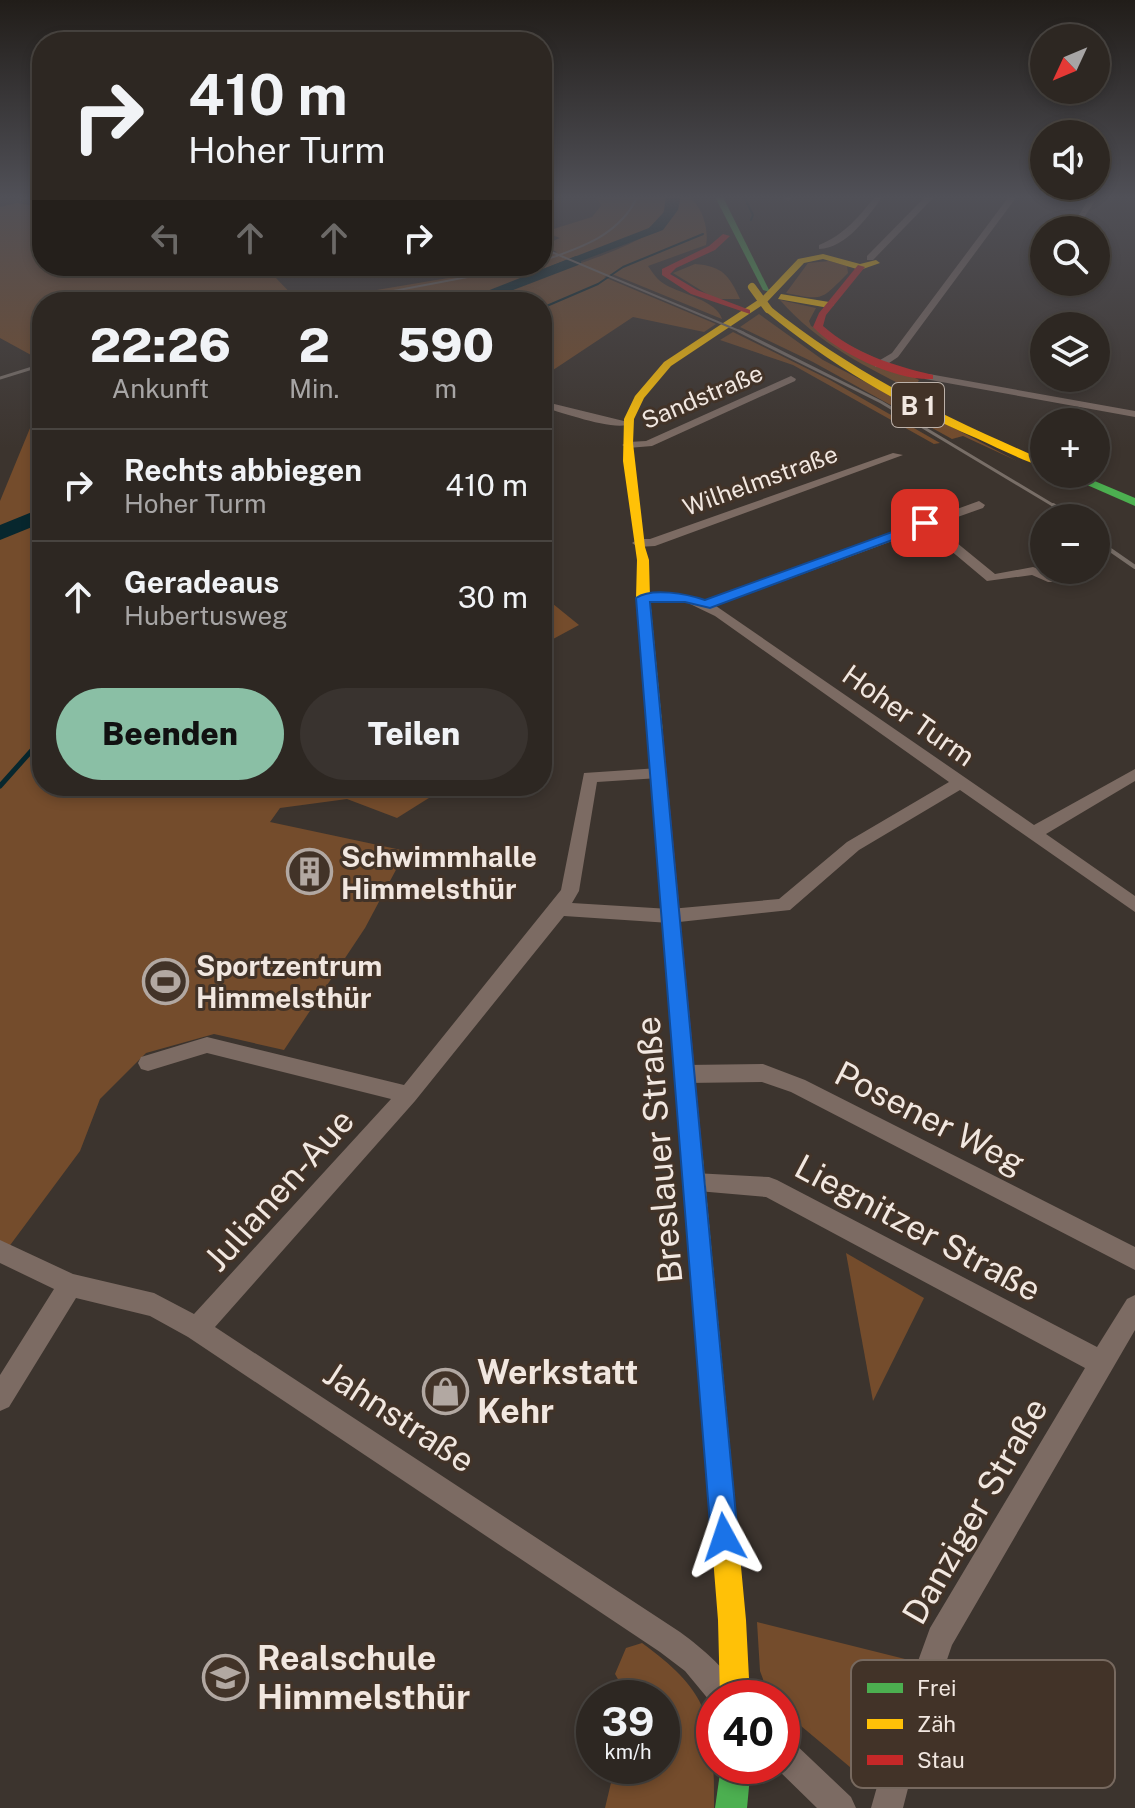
<!DOCTYPE html>
<html lang="de">
<meta charset="utf-8">
<style>
body{margin:0;font-family:"Public Sans",sans-serif;background:#39332f;color:#f1f3f6;height:100vh;display:flex;flex-direction:column;font-size:30px;white-space:nowrap}
*{box-sizing:border-box;margin:0}
p{font-size:26px;color:#a7a5a5}
.icon{flex:none;width:44px;height:44px;fill:none;stroke:currentColor;stroke-width:2;stroke-linecap:round;stroke-linejoin:round}
.map{position:relative;flex:1;overflow:hidden}
.side{position:absolute;left:32px;top:292px;width:520px;height:504px;display:flex;flex-direction:column;background:#2d2722;border-radius:32px;box-shadow:0 4px 12px #0003,0 0 0 2px #484440}
.side>*{flex:none}
.top-card{position:absolute;left:32px;top:32px;width:520px;height:244px;border-radius:32px;box-shadow:0 4px 12px #0003,0 0 0 2px #484440;background:#2d2722;color:#f1f3f6;overflow:hidden}
.needle{width:52px;rotate:226deg}
.tools{position:absolute;left:1030px;top:24px;display:grid;gap:16px}
.tools a{display:grid;place-items:center;width:80px;height:80px;border-radius:50%;background:#2d2722;box-shadow:0 4px 12px #0003,0 0 0 2px #484440;font-size:40px}
.speed{position:absolute;left:576px;top:1680px;display:flex;gap:16px;font-size:40px;font-weight:700;text-align:center}
.speed>*{display:grid;place-content:center;width:104px;height:104px;border-radius:50%;background:#2d2722;box-shadow:0 4px 12px #0003,0 0 0 2px #484440;line-height:1}
.speed small{font-size:20px;font-weight:400}
.speed .limit{border:12px solid #d22;background:#fff;color:#111}
.pin{position:absolute;display:grid;place-items:center;width:68px;height:68px;color:#fff;margin:-34px;border-radius:16px;box-shadow:0 4px 12px #0006}
.me{position:absolute;width:88px;margin:-44px;rotate:355deg;stroke-linejoin:round;filter:drop-shadow(0 0 6px #0008)}
.turn{display:flex;align-items:center;gap:28px;height:168px;padding:0 24px;font-size:36px}
.turn .icon{width:104px;height:104px;stroke-width:2.5}
.turn b{display:block;font-size:56px;line-height:68px}
.lanes{display:flex;align-items:center;height:76px;padding:0 24px;background:#0003;justify-content:center;gap:40px;direction:ltr}
.lanes .off{opacity:.35}
.eta{display:flex;justify-content:space-evenly;align-items:center;height:136px;text-align:center}
.eta b{font-size:48px;font-weight:800;line-height:56px}
.cta{display:flex;gap:16px;margin-top:auto;padding:16px 24px}
.cta a{flex:1;height:92px;border-radius:48px;background:#8abfa5;color:#111;font-size:32px;font-weight:800;line-height:92px;text-align:center}
.cta a+a{background:#39332f;color:#f1f3f6}
ul{padding:0;list-style:none}
li{display:flex;align-items:center;gap:24px;height:112px;padding:0 24px;border-top:2px solid #484440}
li div{flex:1}
li b{display:block;font-size:30px}
li em{font-style:normal}
.map>svg:first-child{display:block}
</style>
<div class="map">
<svg width="1135" height="1808" viewBox="0 0 1135 1808">
<rect width="100%" height="100%" fill="#3c342e"/>
<!-- green -->
<g fill="#744c2c">
<path d="M596 195H666C666 204 665 212 659 219 635 246 565 262 530 274L523 284C566 264 670 245 681 195 699 195 710 228 706 245L648 266C653 273 657 280 666 285 682 294 717 301 722 319L612 274 604 277 716 324 704 332 633 317 544 376 542 302H305L490 271 504 266H542V254L549 256 557 252 542 246V237L553 241 560 238 542 231V228L547 231 592 217 601 206Z"/>
<polygon points="17,203 42,207 42,266 260,266 275,277 299,302 42,302 42,361 0,338 0,207"/>
<path d="M829 261 847 266 848 273C821 300 824 301 786 293L808 263Z"/>
<path d="M695 264C722 266 729 275 740 299H715L673 273Z"/>
<path d="M780 300 816 308 809 321 811 326 919 380 914 389 920 394C868 368 818 344 780 300Z"/>
<polygon points="759,314 823,360 1017,461 963,436 952,439 813,362 740,327"/>
<polygon points="733,332 830,380 940,443 934,444 793,365 720,340"/>
<polygon points="42,399 42,786 448,786 397,818 347,799 280,808 270,822 406,851 365,928 284,1050 214,1034 146,1053 100,1099 80,1151 8,1248 0,1242 0,501"/>
<polygon points="542,595 579,625 542,645"/>
<polygon points="846,1253 924,1298 873,1401"/>
<polygon points="757,1622 905,1659 869,1783 782,1710 782,1698 770,1698 760,1671"/>
<path d="M642 1643C714 1695 714 1724 714 1808H605L615 1766H662V1698H629L615 1674 626 1648Z"/>
</g>
<!-- water -->
<polygon fill="#07272e" points="666,195 681,195 678,210 663,230 539,277 530,274 649,228 664,212"/>
<g fill="none" stroke-linecap="round" stroke-linejoin="round">
<!-- stream-far1 -->
<g stroke="#07272e" stroke-width="2">
<polyline points="743,195 753,215 751,220"/>
<polyline points="542,308 598,284 623,267 703,234"/>
</g>
<!-- stream -->
<polyline stroke="#07272e" stroke-width="5" points="0,786 42,739"/>
<!-- river -->
<g fill="#07272e" fill-rule="evenodd">
<polygon points="576,256 581,258 581,264 482,302 459,302"/>
<polygon points="42,508 42,523 0,540 0,525"/>
</g>
<!-- street -->
<g fill="#7c6b63" fill-rule="evenodd">
<polygon points="26,195 37,195 20,201 20,197"/>
<polygon points="787,195 795,195 788,201 784,199"/>
<path d="M876 195H884C868 216 847 248 819 249V245C844 235 860 216 876 195Z"/>
<polygon points="927,195 936,195 873,260 867,260 867,256"/>
<polygon points="1010,195 1018,195 898,357 883,367 875,367 875,363 892,353"/>
<polygon points="1091,195 1099,195 1076,230 1070,230"/>
<polygon points="929,374 1135,411 1135,417 925,379 924,377"/>
<polygon points="791,376 796,379 795,381 652,446 628,448 622,445 628,442 646,441"/>
<path d="M542 401 632 423C617 433 562 412 542 407Z"/>
<polygon points="893,453 903,455 655,546 638,547 632,543 638,539 650,539"/>
<path d="M979 501 985 505 983 508 935 525 995 574 1033 567 1058 576V582H1048L1032 575 987 581 925 529 716 606 1034 825 1135 769V781L1046 834 1135 896V912L960 790 859 850 790 910 670 923 564 916 415 1101 215 1327 680 1632C703 1649 730 1671 742 1698H714V1706L685 1671 660 1652 188 1337 150 1316 76 1298 9 1407 0 1411V1375L54 1289 0 1263V1240L73 1274 154 1293 194 1314 391 1099 207 1053 148 1071 141 1069 138 1063 141 1057 207 1037 404 1085 561 890 584 773 659 768 667 773 659 778 597 782 579 891 572 903 670 909 779 899 847 842 949 782 715 616 688 603 643 602 636 598C651 588 688 593 704 601Z"/>
<polygon points="763,1064 805,1080 1135,1247 1135,1270 791,1092 762,1082 686,1083 679,1080 676,1074 679,1068 686,1065"/>
<polygon points="694,1173 769,1177 777,1180 1097,1347 1127,1299 1135,1295 1135,1330 952,1645 923,1730 903,1808 871,1808 893,1730 930,1628 1085,1368 766,1197 686,1190 683,1183 686,1176"/>
<polygon points="782,1738 793,1742 851,1797 856,1808 817,1808 774,1766 782,1766"/>
</g>
<!-- fast -->
<g fill="#4caf50" fill-rule="evenodd">
<polygon points="714,195 722,195 770,292 763,290"/>
<polygon points="1062,474 1078,474 1135,498 1135,506"/>
<polygon points="721,1766 751,1766 747,1808 715,1808"/>
</g>
<!-- slow -->
<g fill="#ffc107" fill-rule="evenodd">
<polygon points="823,254 860,264 876,260 880,263 860,270 823,259 804,263 767,302 671,366 644,398 634,419 633,443 645,547 649,560 650,598 663,734 655,739 650,737 636,598 637,560 623,461 624,419 635,396 664,362 761,298 798,259"/>
<polygon points="781,294 829,302 834,305 829,308 778,299"/>
<path d="M765 307H771C854 374 947 418 1044 460V467C1021 460 998 448 976 438 899 405 829 364 765 311Z"/>
<polygon points="692,1149 700,1152 703,1159 746,1620 750,1698 720,1698 718,1620 681,1159 684,1152"/>
</g>
<!-- jam -->
<g fill="#c62828" fill-rule="evenodd">
<polygon points="723,234 730,236 715,250 676,268 670,274 697,290 750,310 750,314 691,294 662,275 662,269 709,246"/>
<path d="M858 265 865 267 826 315 823 326C855 354 892 365 933 375V379C896 381 838 353 813 327L819 313Z"/>
<polygon points="655,729 663,734 703,1159 700,1166 692,1169 684,1166 681,1159 647,734"/>
</g>
<!-- rail-far2 -->
<g stroke="#786e67" stroke-width="2">
<polyline points="542,248 744,333"/>
<path d="M542 261C580 248 621 235 638 195"/>
<polyline points="335,302 526,266"/>
</g>
<!-- rail-far1 -->
<g stroke="#786e67" stroke-width="3">
<polyline points="739,331 881,402 1056,507"/>
<polyline points="0,378 42,365"/>
</g>
<!-- rail -->
<g stroke="#786e67" stroke-width="4">
<polyline points="1053,505 1073,518"/>
<polyline points="1096,540 1135,567"/>
</g>
<!-- slow-bridge -->
<polyline stroke="#ffc107" stroke-width="8" points="752,287 768,309"/>
</g>
<!-- sky -->
<linearGradient id="sky" x2="0" y2="1"><stop stop-color="#211d19"/><stop offset="0.44" stop-color="#505057"/><stop offset="1" stop-color="#505057" stop-opacity="0"/></linearGradient>
<rect width="1135" height="448" fill="url(#sky)"/>
<!-- route -->
<path fill="#1a73e8" stroke="#114b97" stroke-width="2" d="M925 520 932 523 930 526 710 608 685 602H650L738 1537 734 1547 724 1551 715 1547 711 1537 636 598C652 587 687 594 705 600Z"/>
<!-- icons -->
<defs>
<symbol id="building-ring" viewBox="-11 -11 22 22"><circle r="9.5" fill="#423328" stroke="#b2a8a2" stroke-width="1.5"/><path d="M-4-6H4V6H1V3H-1V6H-4ZM-2.5-4.3h1.7v1.8h-1.7ZM.8-4.3h1.7v1.8H.8ZM-2.5-1h1.7V.8h-1.7ZM.8-1h1.7V.8H.8Z" fill="#b2a8a2"/></symbol>
<symbol id="stadium-ring" viewBox="-11 -11 22 22"><circle r="9.5" fill="#423328" stroke="#b2a8a2" stroke-width="1.5"/><path d="M0-5a6.5 5 0 1 0 0 10a6.5 5 0 1 0 0-10ZM-3.5-1.8h7v3.6h-7Z" fill="#b2a8a2"/></symbol>
<symbol id="shop-ring" viewBox="-11 -11 22 22"><circle r="9.5" fill="#423328" stroke="#b2a8a2" stroke-width="1.5"/><path d="M-5-2.5h2.3a2.7 3.5 0 0 1 5.4 0H5L5.5 6h-11ZM-1.5-2.5h3a1.5 2.3 0 0 0-3 0Z" fill="#b2a8a2"/></symbol>
<symbol id="school-ring" viewBox="-11 -11 22 22"><circle r="9.5" fill="#423328" stroke="#b2a8a2" stroke-width="1.5"/><path d="M0-5L7-2L0 1L-7-2ZM-4 1L0 2.5L4 1V4Q0 6-4 4Z" fill="#b2a8a2"/></symbol>
</defs>
<g fill-rule="evenodd">
<use href="#building-ring" x="284" y="846" width="51" height="51"/>
<use href="#stadium-ring" x="140" y="956" width="51" height="51"/>
<use href="#shop-ring" x="420" y="1366" width="51" height="51"/>
<use href="#school-ring" x="200" y="1652" width="51" height="51"/>
</g>
<g text-anchor="middle" dominant-baseline="central" stroke-width="6" stroke-linejoin="round" paint-order="stroke">
<!-- far-street labels -->
<g font-size="24" fill="#f1e7e0" stroke="#423328">
<text transform="translate(702 396) rotate(-23)">Sandstraße</text>
<text transform="translate(760 480) rotate(-20)">Wilhelmstraße</text>
</g>
<!-- shield labels -->
<rect fill="#423328" stroke="#bcb1a9" stroke-width="2" x="892" y="383" width="52" height="44" rx="6"/>
<g font-size="26" font-weight="bold" fill="#f1e7e0">
<text x="918" y="405">B 1</text>
</g>
<!-- street labels -->
<g font-size="28" fill="#f1e7e0" stroke="#423328">
<text transform="translate(909 715) rotate(35)">Hoher Turm</text>
</g>
<!-- poi labels -->
<g font-size="28" font-weight="bold" fill="#f1e7e0" stroke="#423328" text-anchor="start">
<text x="341" y="856">Schwimmhalle<tspan x="341" dy="32">Himmelsthür</tspan></text>
<text x="196" y="965">Sportzentrum<tspan x="196" dy="32">Himmelsthür</tspan></text>
</g>
<!-- near-street labels -->
<g font-size="34" fill="#f1e7e0" stroke="#423328">
<text transform="translate(930 1118) rotate(27)">Posener Weg</text>
<text transform="translate(659 1150) rotate(-95)">Breslauer Straße</text>
<text transform="translate(279 1190) rotate(-48)">Julianen-Aue</text>
<text transform="translate(918 1228) rotate(28)">Liegnitzer Straße</text>
<text transform="translate(399 1417) rotate(33)">Jahnstraße</text>
<text transform="translate(975 1511) rotate(-60)">Danziger Straße</text>
</g>
<!-- near-poi labels -->
<g font-size="34" font-weight="bold" fill="#f1e7e0" stroke="#423328" text-anchor="start">
<text x="477" y="1372">Werkstatt<tspan x="477" dy="39">Kehr</tspan></text>
<text x="257" y="1658">Realschule<tspan x="257" dy="39">Himmelsthür</tspan></text>
</g>
</g>
<!-- legend -->
<rect x="851" y="1660" width="264" height="128" rx="12" fill="#423328" stroke="#77695f" stroke-width="2"/>
<rect x="867" y="1683" width="36" height="10" fill="#4caf50"/>
<rect x="867" y="1719" width="36" height="10" fill="#ffc107"/>
<rect x="867" y="1755" width="36" height="10" fill="#c62828"/>
<g font-size="22" fill="#f1e7e0">
<text x="917" y="1696">Frei</text>
<text x="917" y="1732">Zäh</text>
<text x="917" y="1768">Stau</text>
</g>
</svg>
<div class="tools">
<a><svg class="needle" viewBox="-14 -14 28 28"><path d="M0-13l5 13h-10z" fill="#e53935"/><path d="M0 13l5-13h-10z" fill="#a7a5a5"/></svg></a>
<a><svg class="icon" aria-label="sound" viewBox="0 0 24 24"><path d="M4 9h4l5-4v14l-5-4H4zM17 9q2 3 0 6"/></svg></a>
<a><svg class="icon" aria-label="search" viewBox="0 0 24 24"><circle cx="10" cy="10" r="6"/><path d="M15 15l6 6"/></svg></a>
<a><svg class="icon" aria-label="layers" viewBox="0 0 24 24"><path d="M12 4l9 5-9 5-9-5zM3 14l9 5 9-5"/></svg></a>
<a>+</a>
<a>−</a>
</div>
<div class="speed"><div>39<small>km/h</small></div><div class="limit">40</div></div>
<div class="pin" style="left:925px;top:523px;background:#d93025"><svg class="icon" aria-label="arrive" viewBox="0 0 24 24"><path d="M6 21V4h12l-3 4 3 4H6"/></svg></div>
<svg class="me" style="left:724px;top:1537px" viewBox="-20 -20 40 40"><path d="M0-17L14 15 0 8-14 15z" fill="#1a73e8" stroke="#fff" stroke-width="4"/></svg>
<div class="top-card">
<div class="turn"><svg class="icon" aria-label="right" viewBox="0 0 24 24"><path d="M7 20v-9h11M14 6l5 5-5 5"/></svg><div><b>410 m</b>Hoher Turm</div></div>
<div class="lanes"><svg class="icon off" aria-label="left" viewBox="0 0 24 24"><path d="M17 20v-9H6M10 6l-5 5 5 5"/></svg><svg class="icon off" aria-label="ahead" viewBox="0 0 24 24"><path d="M12 20V5M6 11l6-6 6 6"/></svg><svg class="icon off" aria-label="ahead" viewBox="0 0 24 24"><path d="M12 20V5M6 11l6-6 6 6"/></svg><svg class="icon" aria-label="right" viewBox="0 0 24 24"><path d="M7 20v-9h11M14 6l5 5-5 5"/></svg></div>
</div>
<section class="side">
<div class="eta">
<div><b>22:26</b><p>Ankunft</p></div>
<div><b>2</b><p>Min.</p></div>
<div><b>590</b><p>m</p></div>
</div>
<ul>
<li><svg class="icon" aria-label="right" viewBox="0 0 24 24"><path d="M7 20v-9h11M14 6l5 5-5 5"/></svg><div><b>Rechts abbiegen</b><p>Hoher Turm</p></div><em>410 m</em></li>
<li><svg class="icon" aria-label="ahead" viewBox="0 0 24 24"><path d="M12 20V5M6 11l6-6 6 6"/></svg><div><b>Geradeaus</b><p>Hubertusweg</p></div><em>30 m</em></li>
</ul>
<div class="cta"><a>Beenden</a><a>Teilen</a></div>
</section>
</div>
